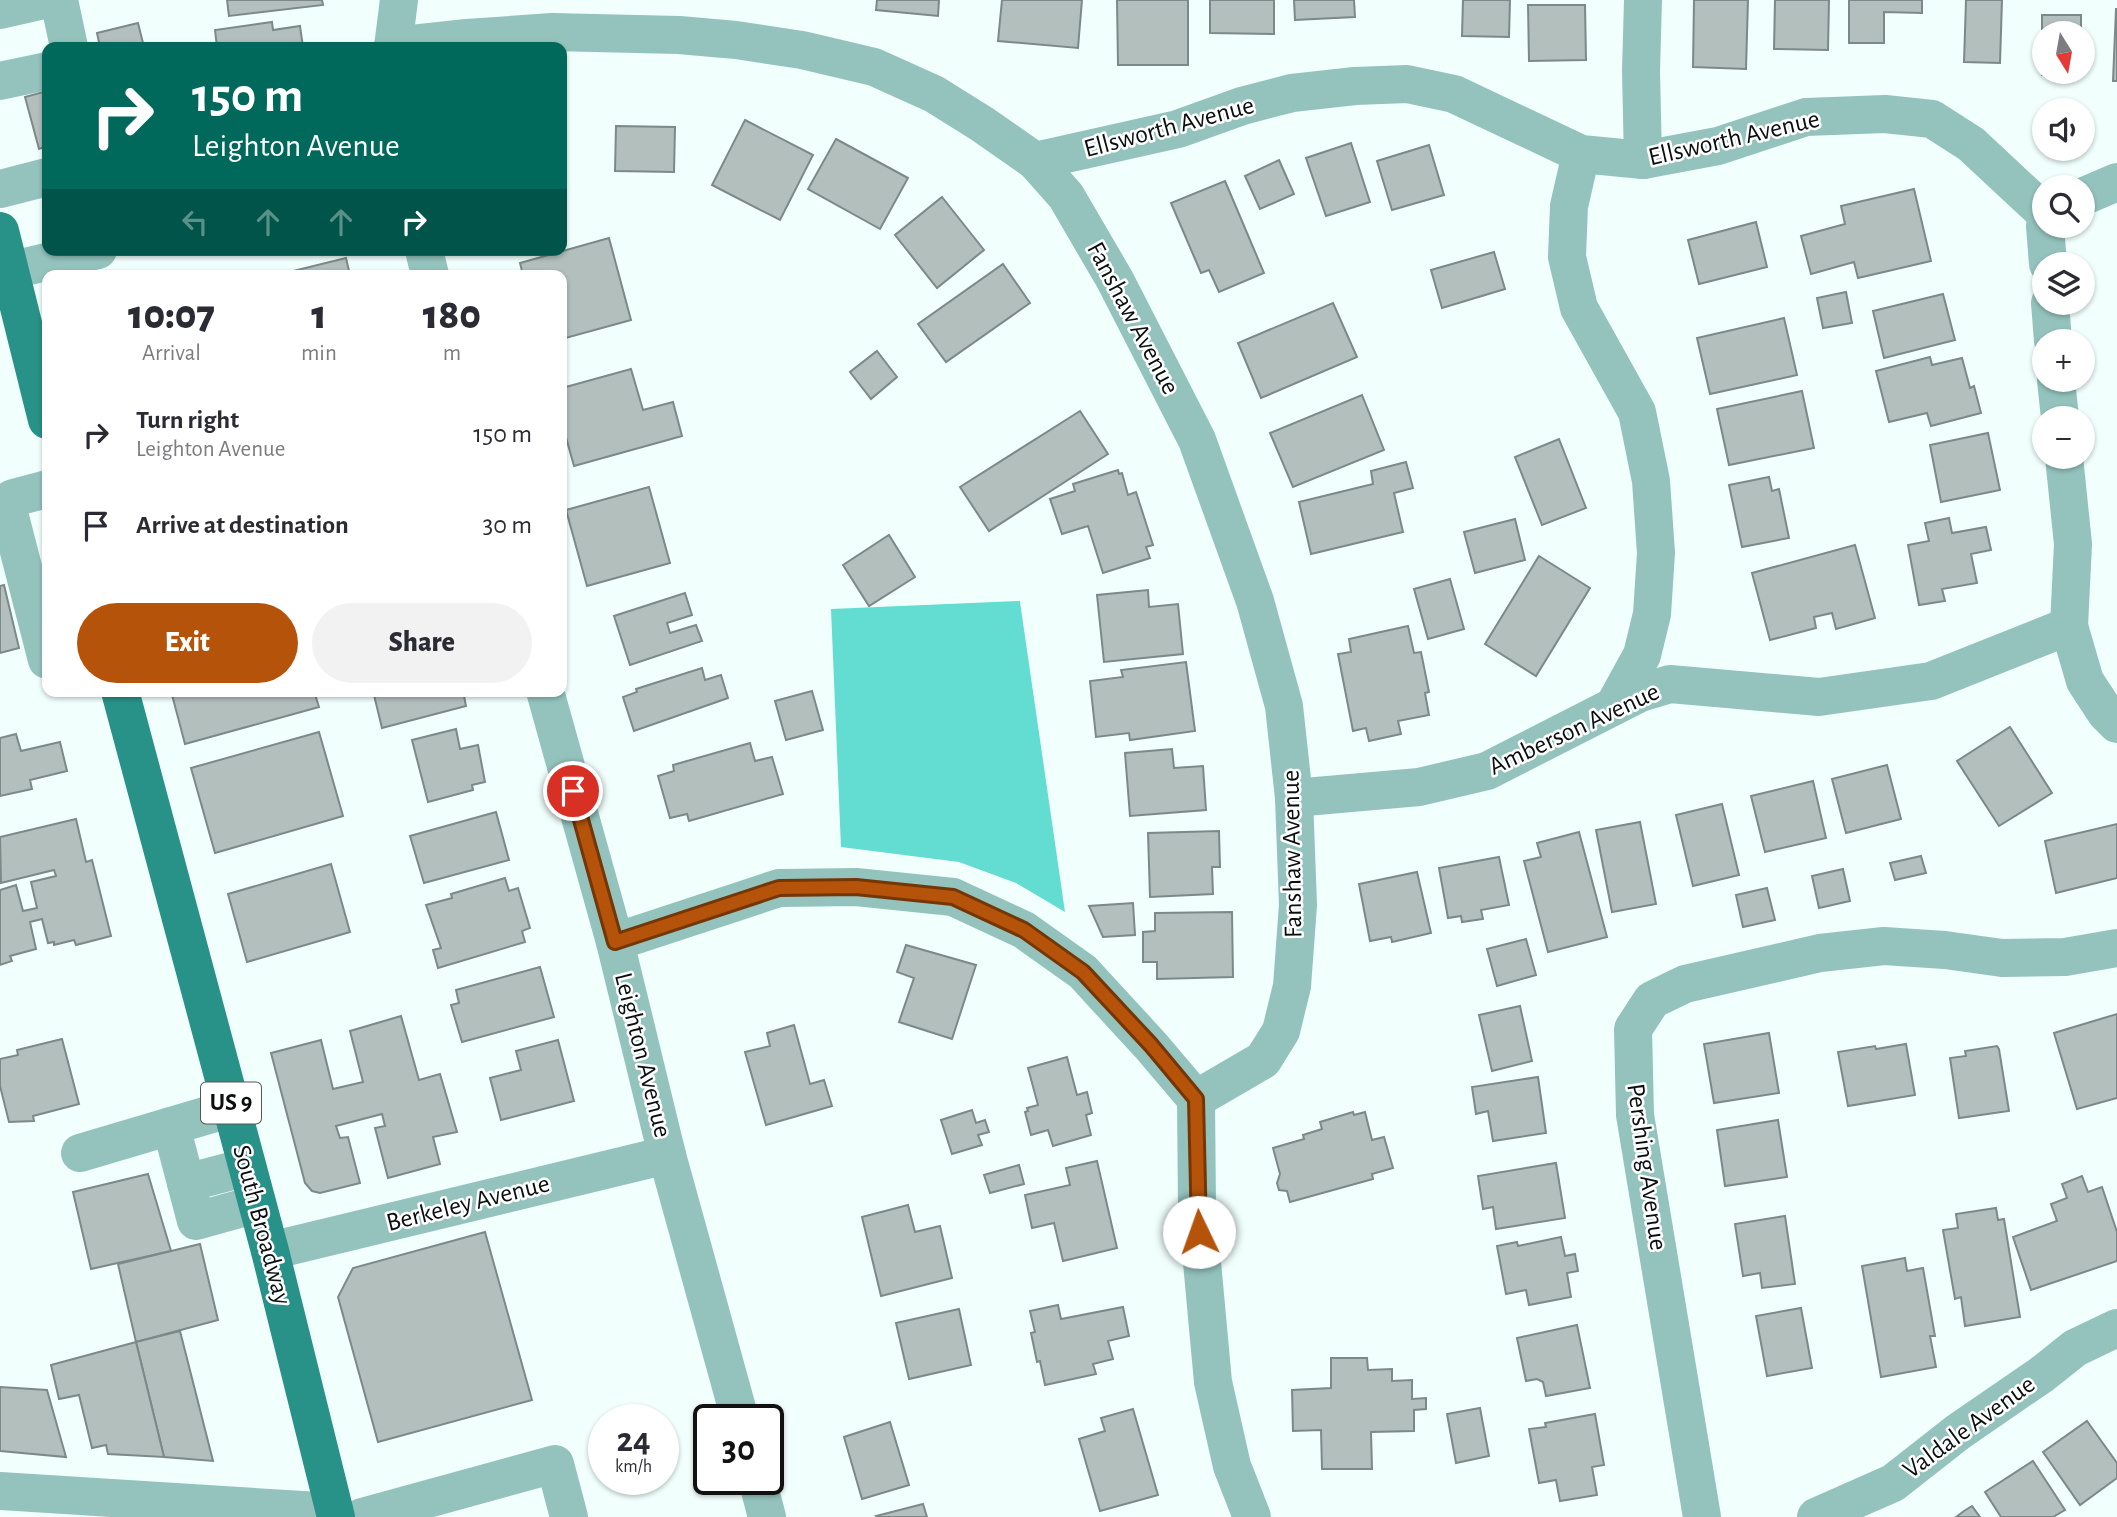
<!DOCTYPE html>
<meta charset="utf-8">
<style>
body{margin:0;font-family:"Alegreya Sans",sans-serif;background:#f2f2f3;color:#2b2b33;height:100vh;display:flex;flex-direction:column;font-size:26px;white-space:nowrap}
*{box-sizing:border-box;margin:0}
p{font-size:23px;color:#7c7c81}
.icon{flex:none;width:38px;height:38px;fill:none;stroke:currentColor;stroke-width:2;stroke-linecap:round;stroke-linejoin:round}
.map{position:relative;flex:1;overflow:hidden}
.side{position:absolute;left:42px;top:270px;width:525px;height:427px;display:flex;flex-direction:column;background:#fff;border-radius:14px;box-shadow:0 2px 5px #0004}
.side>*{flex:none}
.guide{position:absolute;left:42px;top:42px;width:525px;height:214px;border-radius:14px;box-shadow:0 2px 5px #0004;background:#00695c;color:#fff;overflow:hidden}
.needle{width:46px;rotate:169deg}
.controls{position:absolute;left:2032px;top:21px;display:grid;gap:14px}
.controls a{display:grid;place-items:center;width:63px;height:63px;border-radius:50%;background:#fff;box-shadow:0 2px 5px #0004;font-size:35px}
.speed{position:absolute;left:588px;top:1404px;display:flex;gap:14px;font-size:35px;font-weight:700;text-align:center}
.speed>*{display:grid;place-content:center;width:91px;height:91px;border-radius:50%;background:#fff;box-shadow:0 2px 5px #0004;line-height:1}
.speed small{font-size:18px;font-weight:400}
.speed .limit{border:4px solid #111;border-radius:10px;background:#fff;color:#111}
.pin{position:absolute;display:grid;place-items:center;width:60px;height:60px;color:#fff;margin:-30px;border:4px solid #fff;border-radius:50%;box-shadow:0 2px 7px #0007}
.me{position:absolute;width:77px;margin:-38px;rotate:357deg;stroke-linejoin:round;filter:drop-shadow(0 0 5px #0008)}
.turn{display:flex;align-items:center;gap:24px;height:147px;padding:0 35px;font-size:32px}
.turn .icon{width:91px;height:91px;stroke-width:2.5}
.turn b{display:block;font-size:49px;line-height:60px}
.lanes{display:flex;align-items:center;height:66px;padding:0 35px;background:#0003;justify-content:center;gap:35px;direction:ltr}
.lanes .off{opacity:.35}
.eta{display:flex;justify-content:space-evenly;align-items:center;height:119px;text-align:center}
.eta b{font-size:42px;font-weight:800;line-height:49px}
.button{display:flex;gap:14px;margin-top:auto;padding:14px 35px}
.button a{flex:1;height:80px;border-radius:42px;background:#b45309;color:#fff;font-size:28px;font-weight:800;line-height:80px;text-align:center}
.button a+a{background:#f2f2f3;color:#2b2b33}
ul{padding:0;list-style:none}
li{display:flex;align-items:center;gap:21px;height:91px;padding:0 35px}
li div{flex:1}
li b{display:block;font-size:26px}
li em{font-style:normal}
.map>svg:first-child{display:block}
</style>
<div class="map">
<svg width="2117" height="1517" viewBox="0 0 2117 1517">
<rect width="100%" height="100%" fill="#f1fffd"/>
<!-- forest -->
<polygon fill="#63dcd1" points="1020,601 1020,602 1065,912 1016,883 959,862 841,847 831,609"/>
<!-- building -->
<g fill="#b2bfbd" stroke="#7d8988" stroke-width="2">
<polygon points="227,0 322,0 323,5 229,16"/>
<polygon points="877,0 939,0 938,16 876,10"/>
<polygon points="1002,0 1082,0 1078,48 998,41"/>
<polygon points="1117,0 1188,0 1188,65 1118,65"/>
<polygon points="1210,0 1274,0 1274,34 1210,33"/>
<polygon points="1294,0 1354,0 1355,17 1295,20"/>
<polygon points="1463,0 1510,0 1509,37 1462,36"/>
<polygon points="1694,0 1748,0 1746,69 1693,67"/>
<polygon points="1775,0 1829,0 1828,50 1774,49"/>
<polygon points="1849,0 1922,0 1922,13 1884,12 1884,43 1849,43"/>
<polygon points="1966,0 2002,0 2000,63 1964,62"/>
<polygon points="1528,5 1585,5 1586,60 1529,61"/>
<polygon points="2116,9 2117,9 2117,81 2113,81"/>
<polygon points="2042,15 2081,15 2081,33 2044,33 2044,72 2082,72 2082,75 2042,75"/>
<polygon points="272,22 273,30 300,26 303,47 217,47 215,30"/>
<polygon points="138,23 144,47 100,47 97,33"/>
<polygon points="47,91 47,146 39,149 25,97"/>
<polygon points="745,120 813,155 780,220 712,185"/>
<polygon points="616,126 675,127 674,172 615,171"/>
<polygon points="836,139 908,178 880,229 808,189"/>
<polygon points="1351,143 1370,202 1326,216 1306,158"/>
<polygon points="1429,145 1444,195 1392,210 1377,161"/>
<polygon points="1279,160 1294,194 1260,209 1245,176"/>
<polygon points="1225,181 1264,273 1219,292 1209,270 1201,273 1171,203"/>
<polygon points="1914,189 1931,261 1858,278 1854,262 1811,274 1801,236 1845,224 1841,206"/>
<polygon points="942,197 984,250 937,288 895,235"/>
<polygon points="1756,222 1767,267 1699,284 1688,240"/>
<polygon points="609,238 631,320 562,339 562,275 523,275 520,263"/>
<polygon points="1494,252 1505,289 1442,308 1431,270"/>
<polygon points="346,258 350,275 285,275 285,273"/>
<polygon points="1003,264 1030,303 946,362 918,324"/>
<polygon points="1846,292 1852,323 1823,328 1817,298"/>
<polygon points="1943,294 1955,340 1884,358 1873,311"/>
<polygon points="1333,303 1357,357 1261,398 1238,343"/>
<polygon points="1784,318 1797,375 1710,394 1697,338"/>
<polygon points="877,351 897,377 871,399 850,372"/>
<polygon points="1930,357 1932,365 1962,358 1970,388 1974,386 1981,413 1931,426 1927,413 1889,422 1876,371"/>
<polygon points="631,369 643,410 673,402 682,436 574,466 562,423 562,388"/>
<polygon points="1802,391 1814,448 1729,465 1717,409"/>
<polygon points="1362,395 1384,450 1293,487 1270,433"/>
<polygon points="1080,411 1108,454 989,531 960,487"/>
<polygon points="1988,433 2000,490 1941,502 1930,445"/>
<polygon points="1559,439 1586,508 1542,525 1515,457"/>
<polygon points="1406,462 1413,488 1394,493 1403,532 1311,554 1299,502 1373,484 1371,471"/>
<polygon points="1118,470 1119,474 1122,473 1128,495 1136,492 1153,545 1146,547 1150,558 1103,573 1088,526 1062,534 1050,499 1075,491 1073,484"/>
<polygon points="1769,477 1772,491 1779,489 1789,538 1742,547 1729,485"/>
<polygon points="649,487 670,563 587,586 566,510"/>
<polygon points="1949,518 1952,533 1986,527 1991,550 1971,554 1977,583 1942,589 1945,601 1919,605 1908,545 1929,541 1925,523"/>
<polygon points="1515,519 1525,560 1475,573 1464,532"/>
<polygon points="889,535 915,577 869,606 843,565"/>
<polygon points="1855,545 1875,618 1836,629 1832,613 1814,617 1816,628 1770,640 1752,573"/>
<polygon points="1539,556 1590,588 1536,676 1485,644"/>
<polygon points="1450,579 1464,629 1428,639 1414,589"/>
<polygon points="4,585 19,648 0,653 0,586"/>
<polygon points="1148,590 1149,607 1178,604 1183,654 1104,662 1097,595"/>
<polygon points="685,593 692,615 667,623 670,633 696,625 702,641 630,665 614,616"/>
<polygon points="1408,626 1414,653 1421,652 1429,692 1425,693 1429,715 1398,721 1401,734 1369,741 1366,728 1353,731 1338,654 1351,652 1349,639"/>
<polygon points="1186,662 1195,731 1130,740 1129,733 1096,737 1090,681 1123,677 1121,670"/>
<polygon points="702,668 705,680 721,675 728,698 634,731 623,697 637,692 636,689"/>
<polygon points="171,691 314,691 319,707 185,744"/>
<polygon points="373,691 463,691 466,706 382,728"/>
<polygon points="812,691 823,730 786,740 775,701"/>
<polygon points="2010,727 2052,793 1999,826 1957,761"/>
<polygon points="456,729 460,749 478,745 485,782 472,785 473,790 428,802 412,740"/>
<polygon points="319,732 343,816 215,853 191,768"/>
<polygon points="16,734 21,751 60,742 67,771 30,780 32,789 0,796 0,738"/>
<polygon points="750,743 755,761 772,757 783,794 689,821 687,814 670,818 658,776 674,771 673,765"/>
<polygon points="1172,749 1174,768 1203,766 1206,810 1130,816 1125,753"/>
<polygon points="1887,765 1901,819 1846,833 1832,779"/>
<polygon points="1813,781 1826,838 1765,852 1751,796"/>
<polygon points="1722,804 1739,875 1693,886 1676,815"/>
<polygon points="496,812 509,860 424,883 410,836"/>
<polygon points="76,819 86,862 92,860 111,936 76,945 74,940 54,945 54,942 48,943 42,919 30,922 36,949 10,956 12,961 0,965 0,890 16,885 23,911 37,908 31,882 56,876 54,870 1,883 0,837"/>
<polygon points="1640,822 1656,904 1612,912 1596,830"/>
<polygon points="2117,824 2117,878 2056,893 2045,841"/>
<polygon points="1219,831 1220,867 1212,867 1213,894 1150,897 1148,833"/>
<polygon points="1579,832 1607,937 1548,952 1524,861 1541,857 1537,843"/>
<polygon points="1921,856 1926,873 1895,880 1890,863"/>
<polygon points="1499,857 1509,905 1481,910 1483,919 1462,922 1461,916 1448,918 1439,868"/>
<polygon points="331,864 350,932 247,962 228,894"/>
<polygon points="1843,869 1850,901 1819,908 1812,876"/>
<polygon points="1417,872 1431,933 1392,942 1391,937 1370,941 1359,884"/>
<polygon points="505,878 509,891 518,888 530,928 522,931 525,942 438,968 433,950 441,948 426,905 452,898 451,894"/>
<polygon points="1767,888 1775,920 1743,927 1736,895"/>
<polygon points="1133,903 1135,935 1103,937 1089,906"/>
<polygon points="1232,912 1233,977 1157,979 1157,962 1143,962 1143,932 1155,931 1155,913"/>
<polygon points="1526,939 1536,975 1497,986 1487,949"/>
<polygon points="906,945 976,965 952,1039 899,1022 914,978 897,972"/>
<polygon points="540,967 554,1017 462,1042 451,1005 459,1003 456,990"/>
<polygon points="1520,1006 1532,1061 1492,1071 1479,1015"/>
<polygon points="2117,1014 2117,1098 2077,1109 2054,1033"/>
<polygon points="401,1016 419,1080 440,1074 457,1132 433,1137 440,1164 388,1178 375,1128 385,1126 382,1114 336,1126 340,1138 348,1137 360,1183 320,1193 312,1191 305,1183 271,1053 321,1040 333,1089 363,1082 350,1031"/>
<polygon points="794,1025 810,1084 824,1080 832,1106 766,1125 745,1052 770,1046 767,1033"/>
<polygon points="1769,1033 1779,1093 1714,1103 1704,1044"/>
<polygon points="62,1039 79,1104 33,1116 34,1121 9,1122 0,1086 0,1059 18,1055 17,1050"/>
<polygon points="558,1040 574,1101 501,1120 490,1078 521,1070 516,1051"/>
<polygon points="1906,1044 1915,1095 1848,1106 1838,1052 1875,1046 1876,1049"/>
<polygon points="1997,1046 1999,1049 2009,1111 1959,1118 1950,1058 1966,1056 1965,1051"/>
<polygon points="1067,1057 1077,1095 1087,1092 1092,1113 1086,1115 1091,1135 1053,1146 1048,1130 1031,1135 1025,1112 1028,1111 1027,1108 1038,1105 1028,1068"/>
<polygon points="1538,1077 1546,1133 1493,1141 1488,1111 1476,1114 1472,1087"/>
<polygon points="972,1110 976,1123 985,1120 989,1132 978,1135 982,1145 952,1154 941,1120"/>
<polygon points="1353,1112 1354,1115 1365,1112 1372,1140 1384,1137 1393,1168 1372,1174 1373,1179 1290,1202 1287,1191 1279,1190 1277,1183 1280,1174 1273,1148 1304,1139 1303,1135 1322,1129 1320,1122"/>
<polygon points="1778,1120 1787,1177 1725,1186 1717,1130"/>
<polygon points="1097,1161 1117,1248 1063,1261 1054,1223 1032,1228 1025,1195 1070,1185 1066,1168"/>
<polygon points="1556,1163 1565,1218 1496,1229 1493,1207 1483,1209 1478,1176"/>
<polygon points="1019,1165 1024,1184 990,1193 984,1175"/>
<polygon points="148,1174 171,1251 91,1269 73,1192"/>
<polygon points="2082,1176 2088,1192 2102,1187 2117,1232 2117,1261 2031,1290 2013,1237 2057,1221 2051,1204 2067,1198 2062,1184"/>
<polygon points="908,1205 915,1232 940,1226 952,1278 881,1296 862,1217"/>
<polygon points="1996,1208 1998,1220 2004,1219 2020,1317 1965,1326 1961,1297 1955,1299 1943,1230 1958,1228 1956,1214"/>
<polygon points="1785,1216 1795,1284 1762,1288 1760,1273 1743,1276 1735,1224"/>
<polygon points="485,1232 532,1400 378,1442 338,1297 353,1268"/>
<polygon points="1561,1237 1565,1256 1575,1254 1578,1271 1567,1273 1571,1297 1529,1305 1526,1290 1506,1294 1497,1246 1517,1242 1518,1246"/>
<polygon points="200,1244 218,1320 136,1342 118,1264"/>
<polygon points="1905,1258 1907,1271 1923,1268 1935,1336 1930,1336 1936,1367 1881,1377 1862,1266"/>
<polygon points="1058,1305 1061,1319 1123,1307 1129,1336 1108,1341 1113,1359 1093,1364 1096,1374 1045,1385 1040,1361 1037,1362 1031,1333 1035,1332 1030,1311"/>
<polygon points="1801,1308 1812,1368 1767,1376 1756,1316"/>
<polygon points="959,1309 971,1365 909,1379 896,1323"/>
<polygon points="1577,1325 1590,1388 1546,1396 1543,1382 1537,1379 1526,1381 1517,1338"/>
<polygon points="180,1331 213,1461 164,1457 136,1342"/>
<polygon points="136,1342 164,1457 108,1454 106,1445 92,1448 79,1395 59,1399 51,1365"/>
<polygon points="1331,1358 1367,1358 1368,1370 1392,1369 1392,1381 1412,1380 1412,1399 1426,1398 1426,1409 1414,1410 1414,1431 1371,1432 1372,1469 1322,1469 1321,1430 1293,1431 1292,1390 1331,1388"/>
<polygon points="0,1387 47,1390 66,1457 0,1451"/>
<polygon points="1480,1408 1489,1456 1456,1463 1447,1414"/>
<polygon points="1133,1409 1158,1495 1100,1511 1079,1439 1105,1431 1101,1418"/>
<polygon points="1595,1414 1604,1465 1592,1467 1597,1495 1560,1501 1556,1480 1539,1483 1529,1429 1546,1427 1545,1423"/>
<polygon points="2087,1421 2117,1463 2117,1478 2080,1505 2043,1452"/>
<polygon points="890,1422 909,1485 862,1499 844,1437"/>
<polygon points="2033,1461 2065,1510 2053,1517 2001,1517 1985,1492"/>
<polygon points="923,1504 927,1517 877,1517 876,1516"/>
<polygon points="1972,1506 1980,1517 1956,1517 1964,1511"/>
</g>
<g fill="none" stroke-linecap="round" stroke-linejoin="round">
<!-- minor -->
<g stroke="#94c3bd" stroke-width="38">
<polyline points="59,0 69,47"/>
<polyline points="0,10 44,0"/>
<polyline points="393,46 467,38 552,32 679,35 736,40 802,50 874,67 934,94 982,124 1035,161 1066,196 1115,280 1197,440 1255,601 1284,706 1294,798 1298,905 1292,986 1281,1031 1263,1060 1196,1099"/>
<polyline points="393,47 399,0"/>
<polyline points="0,81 47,71"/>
<polyline points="1581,154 1569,206 1567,257 1579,308 1637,412 1651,481 1656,553 1652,614 1642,655 1614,706"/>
<polyline points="1643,160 1641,71 1643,0"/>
<polyline points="1035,161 1178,129 1242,106 1292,93 1355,86 1407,84 1454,94 1581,154 1643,160 1718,146 1806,117 1885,114 1932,119 1971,144 2044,212"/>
<polyline points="0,189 47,177"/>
<polyline points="2082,197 2117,182"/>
<polyline points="2045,226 2048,264"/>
<polyline points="424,250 430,275"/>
<polyline points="12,270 98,250"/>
<polyline points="2050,303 2053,341"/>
<polyline points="2056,380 2060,418"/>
<polyline points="2064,457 2073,544 2069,626 2085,681 2106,713 2117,724"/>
<polyline points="47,489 13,498 9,513 47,660"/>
<polyline points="545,691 615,942 667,1155 740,1419"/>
<polyline points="1294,798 1419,787 1487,771 1640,693 1670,684 1819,697 1931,681 2069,626"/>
<polyline points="615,942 779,888 856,887 953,897 1024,930 1083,972 1151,1046 1196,1099 1197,1208 1213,1382 1232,1466 1252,1517"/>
<polyline points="232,1108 171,1126 196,1221 257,1204"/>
<polyline points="80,1153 171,1126"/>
<polyline points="186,1183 247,1167"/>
<polyline points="270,1251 667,1155"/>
<polyline points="757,1479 767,1517"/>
<polyline points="0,1491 335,1512"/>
<polyline points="362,1517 555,1464 569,1517"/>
<polyline points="1702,1517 1635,1115 1633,1029 1652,1000 1685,984 1820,953 1884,946 1945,950 2002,958 2065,957 2117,948"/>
<polyline points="1816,1517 1893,1483 1958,1432 2041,1375 2075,1348 2117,1328"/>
</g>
<!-- major -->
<g stroke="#289289" stroke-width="38">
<polyline points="0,231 47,420"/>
<polyline points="120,691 270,1251 336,1517"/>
</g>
</g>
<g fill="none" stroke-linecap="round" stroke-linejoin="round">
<defs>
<polyline id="route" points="573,791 615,942 779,888 856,887 953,897 1024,930 1083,972 1151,1045 1196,1099 1199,1232"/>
</defs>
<!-- route casing -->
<use href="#route" stroke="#753606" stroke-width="18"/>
<!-- route -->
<use href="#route" stroke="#b45309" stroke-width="12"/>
</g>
<g text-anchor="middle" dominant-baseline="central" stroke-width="5" stroke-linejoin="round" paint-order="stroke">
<!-- shield labels -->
<rect fill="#fff" stroke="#545656" stroke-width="2" x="201" y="1082.5" width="60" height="41" rx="5"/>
<g font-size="24" font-weight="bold" fill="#0a0e0e">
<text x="231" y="1103">US 9</text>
</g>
<!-- street labels -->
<g font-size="26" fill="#0a0e0e" stroke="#fff">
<text transform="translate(1169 127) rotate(-15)">Ellsworth Avenue</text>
<text transform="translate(1734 138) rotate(-13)">Ellsworth Avenue</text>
<text transform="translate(1133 318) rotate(62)">Fanshaw Avenue</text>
<text transform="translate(1574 729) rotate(-25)">Amberson Avenue</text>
<text transform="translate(1292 854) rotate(-91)">Fanshaw Avenue</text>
<text transform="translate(643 1055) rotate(76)">Leighton Avenue</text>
<text transform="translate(1647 1167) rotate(82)">Pershing Avenue</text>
<text transform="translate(468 1203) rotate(-14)">Berkeley Avenue</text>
<text transform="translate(262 1225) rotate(75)">South Broadway</text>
<text transform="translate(1969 1427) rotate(-36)">Valdale Avenue</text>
</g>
</g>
</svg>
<div class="controls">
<a><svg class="needle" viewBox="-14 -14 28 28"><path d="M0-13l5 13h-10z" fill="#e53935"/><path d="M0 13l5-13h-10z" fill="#7c7c81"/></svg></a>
<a><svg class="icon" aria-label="sound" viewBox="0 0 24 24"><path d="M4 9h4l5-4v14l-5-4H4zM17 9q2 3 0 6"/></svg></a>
<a><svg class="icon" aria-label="search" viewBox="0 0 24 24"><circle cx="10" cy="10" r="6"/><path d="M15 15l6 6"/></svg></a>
<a><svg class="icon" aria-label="layers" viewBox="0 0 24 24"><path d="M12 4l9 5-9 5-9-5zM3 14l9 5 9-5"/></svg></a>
<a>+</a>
<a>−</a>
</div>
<div class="speed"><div>24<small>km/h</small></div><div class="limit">30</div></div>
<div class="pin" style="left:573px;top:791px;background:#d93025"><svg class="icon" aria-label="arrive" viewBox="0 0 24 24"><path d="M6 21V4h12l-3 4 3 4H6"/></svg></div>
<svg class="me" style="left:1199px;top:1232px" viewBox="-20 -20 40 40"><circle r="19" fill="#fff"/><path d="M0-13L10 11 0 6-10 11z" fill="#b45309"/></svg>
<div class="guide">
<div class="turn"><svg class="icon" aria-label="right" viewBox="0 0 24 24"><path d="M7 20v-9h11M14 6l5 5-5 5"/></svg><div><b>150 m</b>Leighton Avenue</div></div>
<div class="lanes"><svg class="icon off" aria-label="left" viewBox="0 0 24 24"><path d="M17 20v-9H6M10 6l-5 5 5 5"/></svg><svg class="icon off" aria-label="ahead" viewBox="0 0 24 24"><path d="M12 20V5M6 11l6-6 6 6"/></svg><svg class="icon off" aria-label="ahead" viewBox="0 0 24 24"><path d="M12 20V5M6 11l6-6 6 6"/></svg><svg class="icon" aria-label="right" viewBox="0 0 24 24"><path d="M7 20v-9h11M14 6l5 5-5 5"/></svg></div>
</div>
<section class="side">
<div class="eta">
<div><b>10:07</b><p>Arrival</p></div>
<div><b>1</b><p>min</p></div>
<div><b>180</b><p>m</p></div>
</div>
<ul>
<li><svg class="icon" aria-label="right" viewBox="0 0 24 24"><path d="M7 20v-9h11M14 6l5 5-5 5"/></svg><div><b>Turn right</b><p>Leighton Avenue</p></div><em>150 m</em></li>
<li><svg class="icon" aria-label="arrive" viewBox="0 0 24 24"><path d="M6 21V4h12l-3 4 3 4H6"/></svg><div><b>Arrive at destination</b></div><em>30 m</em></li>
</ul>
<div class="button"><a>Exit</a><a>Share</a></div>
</section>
</div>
